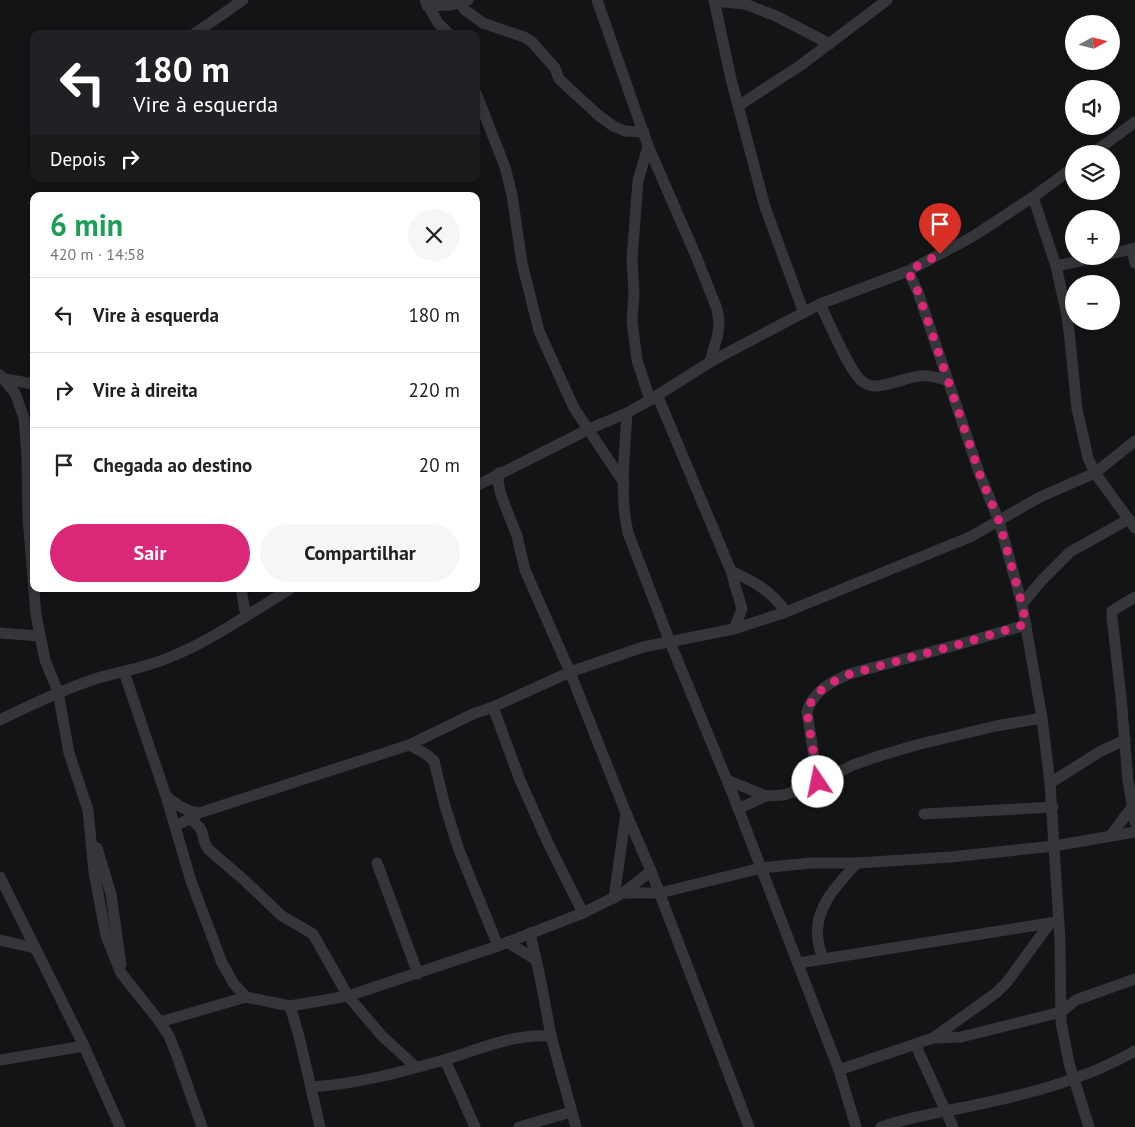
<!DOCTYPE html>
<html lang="pt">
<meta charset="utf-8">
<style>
body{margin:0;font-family:"PT Sans",sans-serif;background:#f6f6f6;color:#202124;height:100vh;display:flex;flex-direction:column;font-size:19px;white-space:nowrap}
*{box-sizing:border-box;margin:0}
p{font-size:16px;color:#757577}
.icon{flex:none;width:28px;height:28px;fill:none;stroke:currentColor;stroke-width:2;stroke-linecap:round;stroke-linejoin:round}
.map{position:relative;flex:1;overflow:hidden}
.side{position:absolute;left:30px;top:192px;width:450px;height:400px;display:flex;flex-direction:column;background:#fff;border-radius:10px;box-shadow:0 2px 8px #0003}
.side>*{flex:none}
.top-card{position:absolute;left:30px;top:30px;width:450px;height:152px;border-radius:10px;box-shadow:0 2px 8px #0003;background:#202124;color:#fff;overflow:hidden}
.needle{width:32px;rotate:83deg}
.tools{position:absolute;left:1065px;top:15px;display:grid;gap:10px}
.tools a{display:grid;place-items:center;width:55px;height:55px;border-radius:50%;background:#fff;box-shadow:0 2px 8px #0003;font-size:25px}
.pin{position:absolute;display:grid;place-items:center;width:42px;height:42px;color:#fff;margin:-51px -21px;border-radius:50% 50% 50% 0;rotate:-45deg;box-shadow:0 0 5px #0007}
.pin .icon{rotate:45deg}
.me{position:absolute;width:55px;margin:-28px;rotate:349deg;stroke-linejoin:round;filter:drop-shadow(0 0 4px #0008)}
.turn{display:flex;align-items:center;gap:18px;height:105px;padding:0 20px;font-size:22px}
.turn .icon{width:65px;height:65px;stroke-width:2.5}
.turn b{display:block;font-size:35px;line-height:42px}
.then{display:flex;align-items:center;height:48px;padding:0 20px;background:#0003;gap:10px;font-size:19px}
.round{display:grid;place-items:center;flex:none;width:52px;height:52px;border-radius:26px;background:#f6f6f6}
.head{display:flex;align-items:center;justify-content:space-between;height:85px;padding:0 20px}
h1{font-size:30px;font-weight:800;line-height:38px;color:#1e9e55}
.cta{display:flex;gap:10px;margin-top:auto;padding:10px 20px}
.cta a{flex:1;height:58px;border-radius:30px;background:#db2777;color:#fff;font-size:20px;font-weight:800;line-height:58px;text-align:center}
.cta a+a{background:#f6f6f6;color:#202124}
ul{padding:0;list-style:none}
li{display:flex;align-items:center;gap:15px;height:75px;padding:0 20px;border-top:1px solid #e0e0e0}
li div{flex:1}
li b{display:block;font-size:19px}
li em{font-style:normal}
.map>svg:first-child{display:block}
</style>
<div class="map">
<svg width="1135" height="1127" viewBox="0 0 1135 1127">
<rect width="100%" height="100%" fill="#131415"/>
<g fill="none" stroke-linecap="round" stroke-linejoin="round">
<!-- minor -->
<g stroke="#35363a" stroke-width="11">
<polyline points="425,0 438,23 449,34"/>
<polyline points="597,0 648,146 696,256 717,309 719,321 718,334 710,362"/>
<polyline points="714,0 731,79 765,207 804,313"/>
<polyline points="714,1 745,4 776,16 830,44"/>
<polyline points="460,2 465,10 483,23 524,37 531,41 555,68 559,79 597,114 613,126 625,131 644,132"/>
<polyline points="427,6 451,5 468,0"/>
<polyline points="194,34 243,0"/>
<polyline points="476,93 505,167 512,195 522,263 539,331 574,408 624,483"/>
<polyline points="738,106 801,65 887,0"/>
<polyline points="648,146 638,181 632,259 634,295 632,321 637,360 650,400"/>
<polyline points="1092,154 1135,122"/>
<polyline points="1033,197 1056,266 1066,311 1069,331 1077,409 1088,458 1095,473 1135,528"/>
<polyline points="1132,249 1135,263"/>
<polyline points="1111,254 1135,248"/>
<polyline points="1056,266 1103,256"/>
<polyline points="908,271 918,292 980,475 999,521 1022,604 1042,718 1050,783 1060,941 1061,1022 1069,1063 1089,1127"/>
<path d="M820 304C828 320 851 375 863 382 872 389 882 385 892 383 918 376 922 372 948 381"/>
<polyline points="0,375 15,393 24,418 27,456 28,518 36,615 45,660 58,692 69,753 88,810 94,872 106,936 121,973 160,1022 169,1036 177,1056 202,1127"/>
<polyline points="5,379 34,384"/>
<polyline points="658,397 731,571 742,609 734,629"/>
<path d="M627 413C625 452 619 495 628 533L670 642 733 795 820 1021 839 1070 856 1127"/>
<polyline points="499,473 498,482 501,495 517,536 525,570 570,672 626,813 651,871 749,1127"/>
<polyline points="476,486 589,429 627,413 650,400 710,362 820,304 908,271 972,237 1033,197 1074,167"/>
<path d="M731 571C755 582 770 590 786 612"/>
<polyline points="241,589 246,616"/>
<polyline points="1135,597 1112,611 1112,617 1121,697 1128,781 1135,822"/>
<polyline points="1022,604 1042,580 1070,552 1129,519"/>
<polyline points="0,633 39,636"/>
<polyline points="124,672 166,796 191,881 222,963 234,984 246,997"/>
<polyline points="493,707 520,780 548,843 583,913"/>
<path d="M0 720C32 704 64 689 98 678 121 671 145 668 168 658 211 641 250 613 290 589"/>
<polyline points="409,745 426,754 434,761 445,806 459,850 498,946"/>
<polyline points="727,780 766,796"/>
<path d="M818 782 807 712C813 691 831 682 849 674L960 644 1026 625"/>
<polyline points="1050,783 1101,751 1125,740"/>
<path d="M166 796C177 805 185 811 199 813"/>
<polyline points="738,809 766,796 783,795 809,787 853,765 879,756 916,745 996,726 1042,718"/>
<polyline points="924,814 1053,807"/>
<path d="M190 819C209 832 199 837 208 849L243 879 282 916 313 934 348 996 382 1036 416 1067"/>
<polyline points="176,826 199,813 409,745 473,714 493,707 570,672 643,647 734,629 786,612 970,537 1040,497 1095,473 1135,441"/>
<polyline points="1111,835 1132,807"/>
<polyline points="97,848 111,894 121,965"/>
<polyline points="377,863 418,974"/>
<polyline points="0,877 84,1046 120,1127"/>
<polyline points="623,893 660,893 761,868 811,863 857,863 951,857 1054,846 1135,832"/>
<polyline points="614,898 626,813"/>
<polyline points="530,933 541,982 551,1036 576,1127"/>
<polyline points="0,940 35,948"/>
<polyline points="507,942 535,959"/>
<path d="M823 959C821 953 819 946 818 940 813 908 838 884 857 863"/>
<polyline points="798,963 1050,923"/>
<polyline points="290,1006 299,1036 320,1127"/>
<polyline points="160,1022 246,997 290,1006 348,996 498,946 583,913 623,893 651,871"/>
<polyline points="933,1038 996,993 1007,982 1050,923 1052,923"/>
<polyline points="915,1044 953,1127"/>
<polyline points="0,1060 84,1046"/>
<polyline points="445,1060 475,1127"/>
<polyline points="839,1070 933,1038 961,1037 1061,1012 1076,1000 1135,979"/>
<path d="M311 1087C357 1084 402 1072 447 1059 480 1049 515 1033 551 1036"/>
<polyline points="519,1127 571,1112"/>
<path d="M881 1127C908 1117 937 1113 966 1107 1024 1095 1083 1081 1135 1051"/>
</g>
</g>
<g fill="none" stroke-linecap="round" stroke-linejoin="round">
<!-- route -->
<path stroke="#db2777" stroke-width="9" stroke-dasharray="0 16.2" d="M818 782 807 712C813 691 831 682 850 674L960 644 1026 624 1022 604 999 521 980 475 918 292 908 271 940 254"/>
</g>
</svg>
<div class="tools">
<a><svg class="needle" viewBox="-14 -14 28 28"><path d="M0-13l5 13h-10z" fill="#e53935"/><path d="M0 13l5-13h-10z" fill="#757577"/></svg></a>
<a><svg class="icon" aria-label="sound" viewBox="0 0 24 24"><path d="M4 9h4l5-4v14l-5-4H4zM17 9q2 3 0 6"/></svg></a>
<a><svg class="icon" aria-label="layers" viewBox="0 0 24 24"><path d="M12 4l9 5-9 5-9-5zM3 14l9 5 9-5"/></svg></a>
<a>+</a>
<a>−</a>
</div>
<div class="pin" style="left:940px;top:254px;background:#d93025"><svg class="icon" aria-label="arrive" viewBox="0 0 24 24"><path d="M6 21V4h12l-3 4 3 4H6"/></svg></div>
<svg class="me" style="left:818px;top:782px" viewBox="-20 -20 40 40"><circle r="19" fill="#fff"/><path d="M0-13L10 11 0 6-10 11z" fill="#db2777"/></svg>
<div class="top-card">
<div class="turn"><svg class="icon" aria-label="left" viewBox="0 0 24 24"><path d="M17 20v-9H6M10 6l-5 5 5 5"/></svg><div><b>180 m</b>Vire à esquerda</div></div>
<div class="then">Depois<svg class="icon" aria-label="right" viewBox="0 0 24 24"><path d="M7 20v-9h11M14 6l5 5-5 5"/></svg></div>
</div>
<section class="side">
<div class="head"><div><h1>6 min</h1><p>420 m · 14:58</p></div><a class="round"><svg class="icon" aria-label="close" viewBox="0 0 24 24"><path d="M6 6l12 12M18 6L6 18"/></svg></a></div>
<ul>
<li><svg class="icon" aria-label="left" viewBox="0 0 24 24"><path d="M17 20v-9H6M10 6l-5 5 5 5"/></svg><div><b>Vire à esquerda</b></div><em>180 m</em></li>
<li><svg class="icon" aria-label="right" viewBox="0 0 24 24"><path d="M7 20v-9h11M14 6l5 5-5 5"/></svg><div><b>Vire à direita</b></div><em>220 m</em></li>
<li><svg class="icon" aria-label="arrive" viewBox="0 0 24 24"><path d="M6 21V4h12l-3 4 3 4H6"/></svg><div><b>Chegada ao destino</b></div><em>20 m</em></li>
</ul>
<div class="cta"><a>Sair</a><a>Compartilhar</a></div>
</section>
</div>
